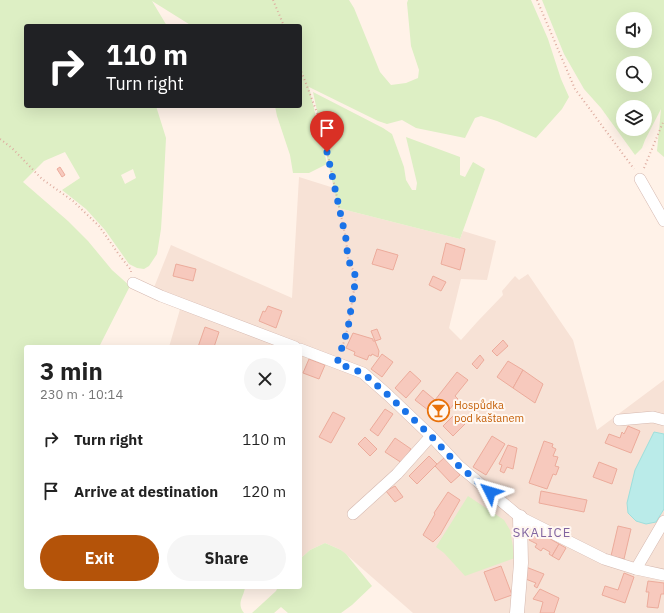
<!DOCTYPE html>
<meta charset="utf-8">
<style>
body{margin:0;font-family:"IBM Plex Sans",sans-serif;background:#f6f6f6;color:#222;height:100vh;display:flex;flex-direction:column;font-size:15px;white-space:nowrap}
*{box-sizing:border-box;margin:0}
p{font-size:13px;color:#767676}
.icon{flex:none;width:22px;height:22px;fill:none;stroke:currentColor;stroke-width:2;stroke-linecap:round;stroke-linejoin:round}
.map{position:relative;flex:1;overflow:hidden}
.side{position:absolute;left:24px;top:345px;width:278px;height:244px;display:flex;flex-direction:column;background:#fff;border-radius:4px;box-shadow:0 4px 16px #0002}
.side>*{flex:none}
.hud{position:absolute;left:24px;top:24px;width:278px;height:84px;border-radius:4px;box-shadow:0 4px 16px #0002;background:#202124;color:#fff;overflow:hidden}
.buttons{position:absolute;left:616px;top:12px;display:grid;gap:8px}
.buttons a{display:grid;place-items:center;width:36px;height:36px;border-radius:50%;background:#fff;box-shadow:0 4px 16px #0002;font-size:20px}
.pin{position:absolute;display:grid;place-items:center;width:34px;height:34px;color:#fff;margin:-41px -17px;border-radius:50% 50% 50% 0;rotate:-45deg;box-shadow:0 0 4px #0007}
.pin .icon{rotate:45deg}
.me{position:absolute;width:44px;margin:-22px;rotate:310deg;stroke-linejoin:round;filter:drop-shadow(0 0 3px #0008)}
.turn{display:flex;align-items:center;gap:14px;height:84px;padding:0 16px;font-size:18px}
.turn .icon{width:52px;height:52px;stroke-width:2.5}
.turn b{display:block;font-size:28px;line-height:34px}
.round{display:grid;place-items:center;flex:none;width:42px;height:42px;border-radius:21px;background:#f6f6f6}
.head{display:flex;align-items:center;justify-content:space-between;height:68px;padding:0 16px}
h1{font-size:24px;font-weight:700;line-height:30px}
.cta{display:flex;gap:8px;margin-top:auto;padding:8px 16px}
.cta a{flex:1;height:46px;border-radius:24px;background:#b45309;color:#fff;font-size:16px;font-weight:700;line-height:46px;text-align:center}
.cta a+a{background:#f6f6f6;color:#222}
ul{padding:0;list-style:none}
li{display:flex;align-items:center;gap:12px;height:52px;padding:0 16px}
li div{flex:1}
li b{display:block;font-size:15px}
li em{font-style:normal}
.map>svg:first-child{display:block}
</style>
<div class="map">
<svg width="664" height="613" viewBox="0 0 664 613">
<rect width="100%" height="100%" fill="#fff2e8"/>
<!-- residential -->
<polygon fill="#f7e2d6" points="299,177 334,188 338,208 460,239 463,231 496,241 487,280 461,279 449,328 461,340 478,321 503,295 502,291 515,276 519,280 528,274 573,340 597,430 664,380 664,613 413,613 341,550 325,543 310,550 300,559 300,347 169,347 183,299 153,290 171,245 292,298"/>
<!-- green -->
<g fill="#ddefc4" fill-rule="evenodd">
<path d="M0 0H349L354 8 380 72 391 85 406 83 418 78 419 70 411 46 407 3 408 0H531L548 39 561 79 569 97 562 109 536 138 497 121 481 116 475 118 465 138 416 128 402 120 387 124 378 121 309 87 327 164 309 173H293L290 155 277 116 275 106H300V26H192L152 1 167 26H26V106H156L166 138 163 197 161 229 157 254 149 266 144 269 137 268 129 264 105 230 86 209 62 190 80 178 65 152 44 161 23 182 68 221 88 241 112 270 130 286 99 347H26V587H245C244 597 236 603 244 613H0ZM133 169 136 178 125 184 121 175Z"/>
<path d="M542 0H664V157L657 151 661 109 645 140 642 148 635 155 601 108 584 89 564 54ZM623 19H645V41H623ZM623 63H645V85H623ZM623 107H645V129H623Z"/>
<polygon points="313,92 383,128 392,134 404,167 406,180 412,190 416,190 417,183 406,137 460,157 460,175 465,177 473,162 485,169 460,239 338,208"/>
<polygon points="468,496 504,520 510,530 515,558 465,576 444,553 436,547"/>
<polygon points="325,543 341,550 346,554 372,586 352,605 341,613 288,613 281,607 274,613 252,613 276,591 278,587 300,587 300,559 310,550"/>
</g>
<!-- water -->
<polygon fill="#baebe9" stroke="#9edfdc" points="654,432 664,434 664,509 656,522 646,524 636,521 628,513 627,503 635,470"/>
<!-- building -->
<g fill="#f7c9bd" stroke="#ecab9b">
<polygon points="60,167 65,175 62,177 57,169"/>
<polygon points="446,243 465,249 460,270 441,264"/>
<polygon points="377,249 398,255 393,270 372,264"/>
<polygon points="176,264 196,269 193,281 173,276"/>
<polygon points="433,276 446,282 441,291 429,285"/>
<polygon points="268,306 282,311 276,328 259,321 263,311 265,312"/>
<polygon points="205,327 219,332 214,347 198,347"/>
<polygon points="377,329 381,339 375,341 371,331"/>
<polygon points="353,333 373,339 373,341 375,341 379,351 378,357 372,354 371,356 369,355 367,360 354,355 355,352 346,348"/>
<polygon points="503,340 508,346 497,356 492,351"/>
<polygon points="382,354 393,362 382,377 371,369"/>
<polygon points="480,355 484,360 477,369 472,364"/>
<polygon points="309,359 325,365 319,379 303,373"/>
<polygon points="508,361 523,370 513,388 497,377"/>
<polygon points="523,370 543,384 535,403 513,388"/>
<polygon points="410,371 421,381 406,398 395,388"/>
<polygon points="457,372 468,380 455,396 458,399 441,420 415,400 423,390 435,400"/>
<polygon points="385,409 393,414 378,436 370,430"/>
<polygon points="333,412 345,418 331,443 319,437"/>
<polygon points="455,414 465,424 453,436 443,426"/>
<polygon points="628,426 640,431 631,453 605,443 609,434 620,438 622,432 624,434"/>
<polygon points="492,436 505,444 486,475 473,467"/>
<polygon points="365,437 377,449 370,456 358,444"/>
<polygon points="395,438 411,449 402,463 385,452"/>
<polygon points="544,441 553,444 552,447 556,449 553,456 558,457 555,466 559,467 556,475 553,474 547,489 529,483"/>
<polygon points="508,445 517,448 513,469 507,467 504,473 500,471 502,465 499,464"/>
<polygon points="429,456 437,464 417,484 409,476"/>
<polygon points="444,458 460,475 451,483 435,466"/>
<polygon points="599,462 617,469 612,484 593,477"/>
<polygon points="395,486 403,497 395,502 386,491"/>
<polygon points="541,491 587,500 584,512 539,503"/>
<polygon points="448,492 460,500 440,535 433,542 423,535 435,514 434,513"/>
<polygon points="618,526 631,529 624,559 611,556"/>
<polygon points="535,530 559,544 552,556 549,554 550,552 543,548 541,551 535,547 537,544 529,540"/>
<polygon points="559,544 566,548 559,560 552,556"/>
<polygon points="501,566 512,595 495,601 484,572"/>
<polygon points="526,567 544,574 537,588 534,586 536,583 523,578"/>
<polygon points="624,573 634,577 625,603 602,595 605,586 618,590"/>
<polygon points="648,581 664,583 664,594 661,594 658,608 647,607 649,592 646,592"/>
<polygon points="540,589 559,598 554,613 540,613 543,602 533,599"/>
</g>
<g fill="none" stroke-linecap="round" stroke-linejoin="round">
<defs>
<g id="minor">
<polyline points="640,179 664,221"/>
<polyline points="133,283 161,296 295,347"/>
<polyline points="300,349 363,373 388,395 431,436 459,466 520,517 604,559 636,569 664,575"/>
<polyline points="619,420 653,417 664,420"/>
<polyline points="353,514 397,474 431,436"/>
<polyline points="636,569 664,521"/>
</g>
<polyline id="tertiary" points="517,613 521,563 520,517"/>
</defs>
<!-- minor casing -->
<use href="#minor" stroke="#d5b8af" stroke-width="12"/>
<!-- tertiary casing -->
<use href="#tertiary" stroke="#d5b8af" stroke-width="15"/>
<!-- path -->
<g stroke="#ddab9f" stroke-width="2" stroke-dasharray="1 3" stroke-linecap="butt">
<polyline points="273,0 284,26"/>
<polyline points="537,0 575,89 634,169"/>
<polyline points="300,68 321,123 346,239 348,259 356,277 348,327 341,352"/>
<polyline points="0,139 12,148 42,179 73,201 99,226 120,256 131,270 131,272"/>
<polyline points="644,168 664,120"/>
</g>
<!-- minor -->
<use href="#minor" stroke="#fff" stroke-width="11"/>
<!-- tertiary -->
<use href="#tertiary" stroke="#fff" stroke-width="14"/>
</g>
<g fill="none" stroke-linecap="round" stroke-linejoin="round">
<!-- route -->
<polyline stroke="#1a73e8" stroke-width="7" stroke-dasharray="0 12.6" points="327,152 346,239 348,259 356,277 348,328 337,363 363,373 388,395 431,436 459,466 490,492"/>
</g>
<!-- icons -->
<defs>
<symbol id="bar-ring" viewBox="-11 -11 22 22"><circle r="9.5" fill="#fff7f1" stroke="#e8710a" stroke-width="1.5"/><path d="M-6-5H6L.8 .8V4.5H3.5V6h-7V4.5H-.8V.8Z" fill="#e8710a"/></symbol>
</defs>
<g fill-rule="evenodd">
<use href="#bar-ring" x="426" y="398" width="25" height="25"/>
</g>
<g text-anchor="middle" dominant-baseline="central" stroke-width="4" stroke-linejoin="round" paint-order="stroke">
<!-- food labels -->
<g font-size="11" fill="#c56008" stroke="#fff7f1" text-anchor="start">
<text x="454" y="405">Hospůdka<tspan x="454" dy="13">pod kaštanem</tspan></text>
</g>
<!-- quarter labels -->
<g font-size="13" letter-spacing="1" fill="#8164a0" stroke="#fff7f1">
<text x="542" y="532">SKALICE</text>
</g>
</g>
</svg>
<div class="buttons">
<a><svg class="icon" aria-label="sound" viewBox="0 0 24 24"><path d="M4 9h4l5-4v14l-5-4H4zM17 9q2 3 0 6"/></svg></a>
<a><svg class="icon" aria-label="search" viewBox="0 0 24 24"><circle cx="10" cy="10" r="6"/><path d="M15 15l6 6"/></svg></a>
<a><svg class="icon" aria-label="layers" viewBox="0 0 24 24"><path d="M12 4l9 5-9 5-9-5zM3 14l9 5 9-5"/></svg></a>
</div>
<div class="pin" style="left:327px;top:152px;background:#d93025"><svg class="icon" aria-label="arrive" viewBox="0 0 24 24"><path d="M6 21V4h12l-3 4 3 4H6"/></svg></div>
<svg class="me" style="left:490px;top:492px" viewBox="-20 -20 40 40"><path d="M0-17L14 15 0 8-14 15z" fill="#1a73e8" stroke="#fff" stroke-width="4"/></svg>
<div class="hud">
<div class="turn"><svg class="icon" aria-label="right" viewBox="0 0 24 24"><path d="M7 20v-9h11M14 6l5 5-5 5"/></svg><div><b>110 m</b>Turn right</div></div>
</div>
<section class="side">
<div class="head"><div><h1>3 min</h1><p>230 m · 10:14</p></div><a class="round"><svg class="icon" aria-label="close" viewBox="0 0 24 24"><path d="M6 6l12 12M18 6L6 18"/></svg></a></div>
<ul>
<li><svg class="icon" aria-label="right" viewBox="0 0 24 24"><path d="M7 20v-9h11M14 6l5 5-5 5"/></svg><div><b>Turn right</b></div><em>110 m</em></li>
<li><svg class="icon" aria-label="arrive" viewBox="0 0 24 24"><path d="M6 21V4h12l-3 4 3 4H6"/></svg><div><b>Arrive at destination</b></div><em>120 m</em></li>
</ul>
<div class="cta"><a>Exit</a><a>Share</a></div>
</section>
</div>
